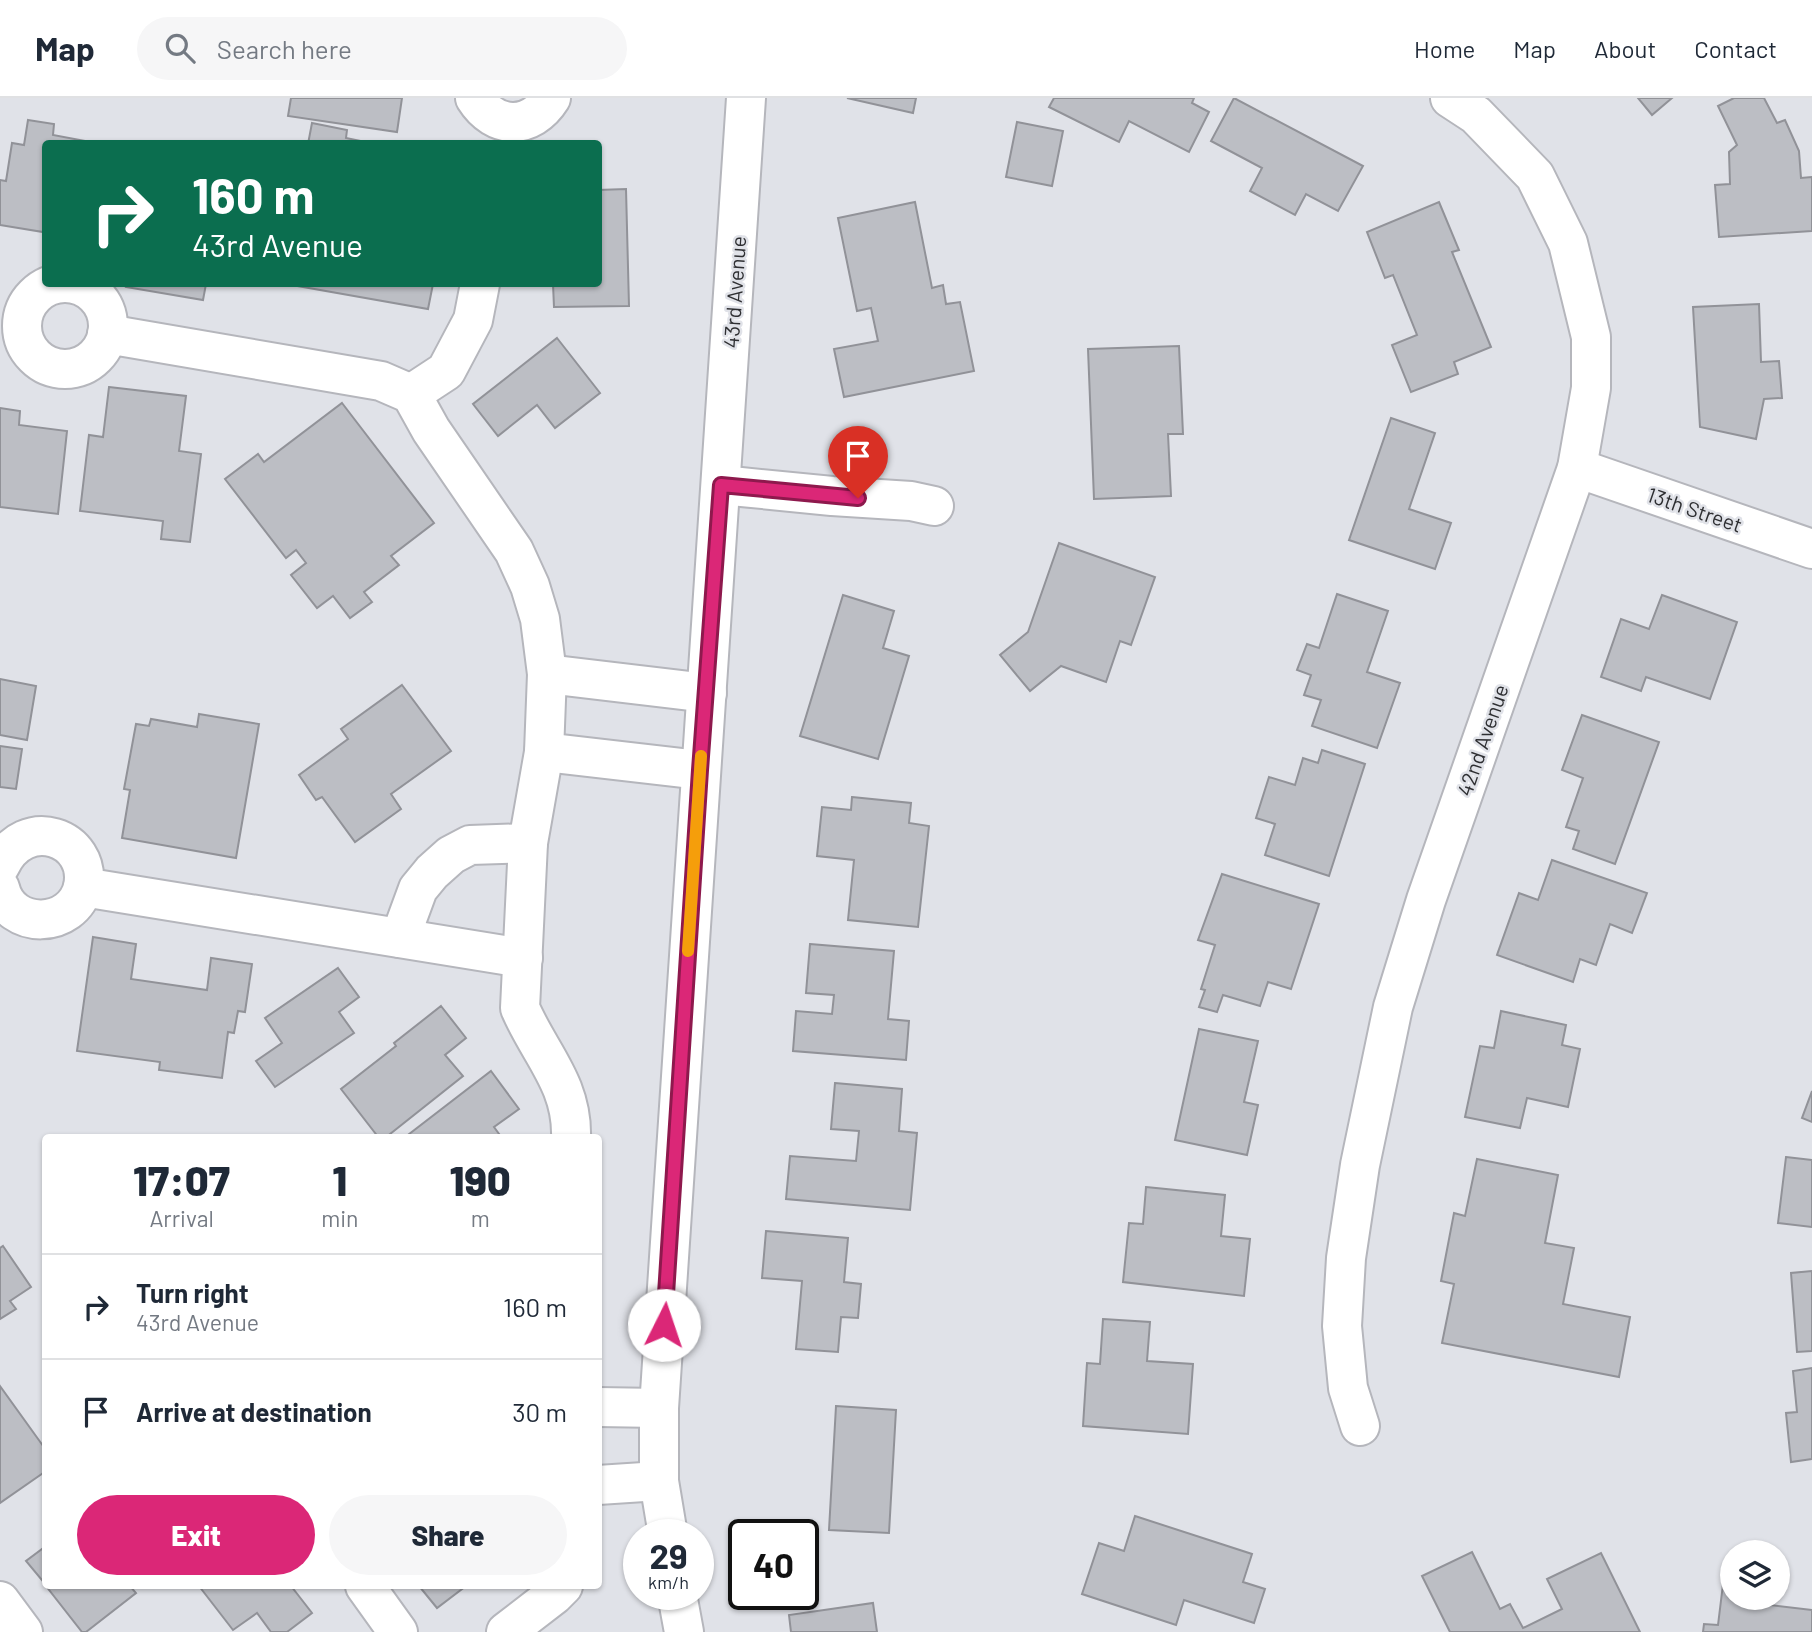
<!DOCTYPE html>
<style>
body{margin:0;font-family:Barlow,sans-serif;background:#f6f6f7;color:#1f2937;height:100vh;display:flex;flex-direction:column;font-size:26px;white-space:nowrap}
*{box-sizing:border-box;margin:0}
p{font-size:23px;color:#747a83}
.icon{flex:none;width:38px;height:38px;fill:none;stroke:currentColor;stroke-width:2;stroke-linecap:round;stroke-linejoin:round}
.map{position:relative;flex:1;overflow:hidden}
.details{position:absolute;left:42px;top:1036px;width:560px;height:455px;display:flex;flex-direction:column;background:#fff;border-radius:7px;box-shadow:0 2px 5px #0004}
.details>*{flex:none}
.guide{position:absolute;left:42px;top:42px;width:560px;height:147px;border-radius:7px;box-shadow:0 2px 5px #0004;background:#0b6e4f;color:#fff;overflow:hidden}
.controls{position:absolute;left:1720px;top:1442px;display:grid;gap:14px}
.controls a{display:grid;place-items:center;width:70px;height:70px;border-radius:50%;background:#fff;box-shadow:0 2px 5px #0004;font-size:35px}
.speed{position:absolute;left:623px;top:1421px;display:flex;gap:14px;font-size:35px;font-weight:700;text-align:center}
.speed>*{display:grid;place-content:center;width:91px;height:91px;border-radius:50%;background:#fff;box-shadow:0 2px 5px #0004;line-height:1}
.speed small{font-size:18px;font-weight:400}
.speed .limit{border:4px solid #111;border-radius:10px;background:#fff;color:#111}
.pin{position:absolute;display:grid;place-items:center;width:60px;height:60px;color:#fff;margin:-72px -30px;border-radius:50% 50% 50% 0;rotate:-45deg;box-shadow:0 0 7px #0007}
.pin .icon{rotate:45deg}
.me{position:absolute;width:77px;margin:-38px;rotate:4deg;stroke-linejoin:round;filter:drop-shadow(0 0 5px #0008)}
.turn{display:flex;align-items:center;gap:24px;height:147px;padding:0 35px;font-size:32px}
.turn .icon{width:91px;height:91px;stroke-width:2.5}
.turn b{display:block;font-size:49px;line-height:60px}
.eta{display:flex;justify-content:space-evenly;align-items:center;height:119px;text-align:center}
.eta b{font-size:42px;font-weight:800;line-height:49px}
.action{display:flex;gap:14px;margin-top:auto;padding:14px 35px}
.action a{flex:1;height:80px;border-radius:42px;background:#db2777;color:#fff;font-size:28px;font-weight:800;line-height:80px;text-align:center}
.action a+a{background:#f6f6f7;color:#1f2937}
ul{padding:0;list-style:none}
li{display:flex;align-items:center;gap:21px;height:105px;padding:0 35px;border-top:2px solid #e0e1e3}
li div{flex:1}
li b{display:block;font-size:26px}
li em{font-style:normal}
header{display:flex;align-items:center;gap:42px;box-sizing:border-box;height:98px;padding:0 35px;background:#fff;border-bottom:2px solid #e0e1e3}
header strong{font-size:33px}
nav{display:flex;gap:38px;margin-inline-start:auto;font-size:24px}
.search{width:490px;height:63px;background:#f6f6f7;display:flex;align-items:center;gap:18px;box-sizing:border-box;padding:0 24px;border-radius:38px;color:#747a83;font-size:26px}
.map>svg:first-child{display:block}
</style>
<header>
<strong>Map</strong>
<div class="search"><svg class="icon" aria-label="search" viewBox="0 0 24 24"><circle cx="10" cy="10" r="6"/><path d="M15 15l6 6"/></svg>Search here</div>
<nav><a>Home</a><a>Map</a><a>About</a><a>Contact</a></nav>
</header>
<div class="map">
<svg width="1812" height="1534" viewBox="0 0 1812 1534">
<rect width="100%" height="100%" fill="#e0e2e8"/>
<!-- building -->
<g fill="#bcbec4" stroke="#919298" stroke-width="2">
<polygon points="291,0 402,0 397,34 288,18"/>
<polygon points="847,0 916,0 913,15"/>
<polygon points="1054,0 1194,0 1192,5 1209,14 1189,54 1129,23 1119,44 1049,9"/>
<polygon points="1234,0 1363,68 1338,113 1306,96 1295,117 1250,93 1262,70 1211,43"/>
<polygon points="1638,0 1672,0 1652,17"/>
<polygon points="1734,0 1764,0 1777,25 1785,22 1799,53 1801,80 1812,79 1812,133 1719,139 1715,87 1730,86 1729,54 1737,47 1718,8"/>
<polygon points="28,22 54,26 53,37 101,46 46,46 46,122 43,134 0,127 0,82 6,83 12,45 24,47"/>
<polygon points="1017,24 1063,33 1052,88 1006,79"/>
<polygon points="312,25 347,32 346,40 375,46 308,46"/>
<polygon points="626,91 629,208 554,209 553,186 598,186 598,92"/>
<polygon points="915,104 932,190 943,187 946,206 960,204 974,273 844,299 834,251 878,243 871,210 857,213 838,120"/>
<polygon points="1439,104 1459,152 1452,154 1491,249 1454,264 1458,276 1411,294 1392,247 1417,237 1393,177 1385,180 1367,134"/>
<polygon points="127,186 206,186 203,202 126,189"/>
<polygon points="286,186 433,186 428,211"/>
<polygon points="1759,206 1761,264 1779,263 1782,300 1764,301 1756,341 1700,329 1693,209"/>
<polygon points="557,240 600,295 555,330 537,307 498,338 473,306"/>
<polygon points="1179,248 1183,336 1168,336 1171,398 1094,401 1088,251"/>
<polygon points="109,289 186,298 179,353 201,356 190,444 161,441 163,423 80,413 89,337 103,339"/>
<polygon points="342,305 434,425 391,458 399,467 364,494 372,504 350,520 333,498 317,510 291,477 306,465 296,452 286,460 225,381 258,356 264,364"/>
<polygon points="0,310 20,313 19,327 67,333 58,416 0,409"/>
<polygon points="1391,320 1435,335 1409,411 1451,425 1435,471 1349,442"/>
<polygon points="1059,445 1155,479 1131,547 1120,543 1106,584 1061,568 1030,593 1000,557 1028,534"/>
<polygon points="1337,496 1388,513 1367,574 1400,585 1377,650 1312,628 1321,602 1304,597 1311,577 1297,572 1307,546 1319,550"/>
<polygon points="843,497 894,513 883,550 909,558 878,661 800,638"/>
<polygon points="1662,497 1737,524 1710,601 1646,579 1641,593 1601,579 1621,521 1649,531"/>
<polygon points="0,581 36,588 27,642 0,637"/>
<polygon points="402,587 451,653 391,696 401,711 355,744 322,699 316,702 299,677 348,641 341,631"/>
<polygon points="199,616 259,626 236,760 122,740 130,692 124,691 136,626 149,628 151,621 197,629"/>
<polygon points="1582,617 1659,644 1615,766 1573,751 1579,733 1566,729 1583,680 1562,672"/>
<polygon points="0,648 22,651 16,691 0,689"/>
<polygon points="1322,652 1365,666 1329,778 1265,757 1275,726 1256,720 1269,679 1295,687 1303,660 1318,665"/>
<polygon points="852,699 911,705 909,725 929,728 918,829 848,822 854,762 817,758 822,709 851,712"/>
<polygon points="1552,762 1647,795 1632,835 1610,826 1596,867 1580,861 1573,884 1497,857 1519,795 1538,802"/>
<polygon points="1222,776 1319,806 1291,891 1268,884 1260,908 1223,897 1217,914 1199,909 1205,892 1201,891 1215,847 1198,842"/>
<polygon points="93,839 136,846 131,881 207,892 211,860 252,866 245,914 238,913 234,935 228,934 222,980 159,972 160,964 77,953"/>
<polygon points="810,846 894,853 888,921 909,923 906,962 793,953 796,913 832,916 834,897 806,895"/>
<polygon points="338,870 359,899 339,914 354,935 275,989 256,963 282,945 265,920"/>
<polygon points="441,908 466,940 445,957 463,978 385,1040 379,1040 341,991 396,948 394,945"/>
<polygon points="1501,913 1566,927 1562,947 1580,951 1568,1009 1527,1000 1520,1030 1465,1019 1480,948 1494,950"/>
<polygon points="1199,931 1258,943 1244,1004 1258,1007 1247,1057 1175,1042"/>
<polygon points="491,973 519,1011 494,1029 502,1040 404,1040"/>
<polygon points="835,985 902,991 899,1033 917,1035 910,1112 786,1101 790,1058 856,1063 859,1033 831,1031"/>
<polygon points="1812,993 1812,1024 1802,1020"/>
<polygon points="1786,1059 1812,1062 1812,1129 1778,1125"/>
<polygon points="1477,1061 1558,1077 1545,1145 1574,1150 1563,1206 1630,1219 1619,1279 1442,1245 1454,1186 1441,1183 1454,1115 1465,1118"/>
<polygon points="1146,1089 1225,1097 1221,1138 1250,1141 1244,1198 1123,1184 1129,1125 1143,1126"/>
<polygon points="766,1133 848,1140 844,1184 861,1186 858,1220 841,1219 838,1254 796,1251 802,1183 762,1180"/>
<polygon points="3,1148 31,1189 10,1203 16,1211 0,1221 0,1150"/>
<polygon points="1812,1173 1812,1253 1797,1254 1791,1175"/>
<polygon points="1103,1221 1150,1224 1147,1263 1193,1266 1188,1336 1083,1328 1087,1265 1100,1266"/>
<polygon points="1812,1270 1812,1361 1791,1364 1786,1315 1797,1314 1793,1273"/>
<polygon points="0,1288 46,1352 46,1373 0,1405"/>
<polygon points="836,1308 896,1312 889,1435 829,1432"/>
<polygon points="1135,1418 1252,1456 1243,1484 1265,1491 1254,1525 1184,1502 1176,1527 1082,1496 1099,1445 1124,1453"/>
<polygon points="46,1448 46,1487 26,1463"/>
<polygon points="1472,1454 1500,1511 1510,1506 1523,1530 1562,1511 1547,1481 1601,1455 1640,1534 1450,1534 1422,1478"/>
<polygon points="1725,1470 1732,1471 1732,1500 1763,1500 1762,1506 1812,1512 1812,1534 1703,1534 1704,1526 1718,1527"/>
<polygon points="46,1488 130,1488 136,1495 86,1534 82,1534"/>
<polygon points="199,1488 291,1488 312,1515 287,1534 271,1534 257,1515 233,1532"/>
<polygon points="419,1488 466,1488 437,1510"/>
<polygon points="873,1505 877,1534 791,1534 789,1517"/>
</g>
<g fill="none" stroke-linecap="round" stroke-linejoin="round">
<defs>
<g id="street">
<path d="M475 0C495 32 531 32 551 0"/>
<circle cx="65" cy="228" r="43"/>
<path d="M107 236 381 283 411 296 431 332 514 453 530 488 540 521 547 576 544 654 528 745 520 910C539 955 573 986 571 1040"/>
<polyline points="411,296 446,273 473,222 480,186"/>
<polyline points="1577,370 1812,451"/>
<polyline points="721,387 832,398 911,403 934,408"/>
<polyline points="547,576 707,595"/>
<polyline points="544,654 700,672"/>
<path d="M0 768C24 715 93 739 83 789 73 831 10 833 0 790"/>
<polyline points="83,789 523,860"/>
<polyline points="400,840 418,791 432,774 451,757 470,747 528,745"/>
<polyline points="598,1309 659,1310"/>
<polyline points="1360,1328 1348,1290 1342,1228 1346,1160 1360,1067 1393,909 1426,802 1577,370 1591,290 1591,239 1568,145 1535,78 1476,17 1450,0"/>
<polyline points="598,1387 659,1383"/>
<polyline points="365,1488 398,1534"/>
<polyline points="0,1503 23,1534"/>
<polyline points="506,1534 554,1497 563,1488"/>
</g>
<g id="secondary">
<polyline points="668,1437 659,1383 659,1310 746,0"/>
<polyline points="677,1496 684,1534"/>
</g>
</defs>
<!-- street casing -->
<use href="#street" stroke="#b5b6bc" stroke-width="42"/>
<!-- secondary casing -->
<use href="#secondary" stroke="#b5b6bc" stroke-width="42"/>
<!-- street -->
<use href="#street" stroke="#fff" stroke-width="38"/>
<!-- secondary -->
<use href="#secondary" stroke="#fff" stroke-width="38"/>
</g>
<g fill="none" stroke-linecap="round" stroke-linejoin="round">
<defs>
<polyline id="route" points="664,1227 700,672 721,387 858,400"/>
</defs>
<!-- route casing -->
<use href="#route" stroke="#8e194d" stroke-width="18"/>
<!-- route -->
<use href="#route" stroke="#db2777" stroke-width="12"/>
<!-- slow -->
<polyline stroke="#f59e0b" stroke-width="12" points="688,853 701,658"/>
</g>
<g text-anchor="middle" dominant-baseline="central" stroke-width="5" stroke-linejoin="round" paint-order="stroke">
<!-- street labels -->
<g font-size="21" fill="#2e2f32" stroke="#e0e2e8">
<text transform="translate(734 194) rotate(-86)">43rd Avenue</text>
<text transform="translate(1695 411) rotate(19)">13th Street</text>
<text transform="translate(1482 642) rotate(-71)">42nd Avenue</text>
</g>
</g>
</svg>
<div class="controls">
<a><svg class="icon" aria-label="layers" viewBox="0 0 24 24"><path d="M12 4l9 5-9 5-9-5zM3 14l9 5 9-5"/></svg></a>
</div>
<div class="speed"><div>29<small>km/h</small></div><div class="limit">40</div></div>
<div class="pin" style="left:858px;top:400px;background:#d93025"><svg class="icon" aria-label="arrive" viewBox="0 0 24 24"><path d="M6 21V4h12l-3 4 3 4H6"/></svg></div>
<svg class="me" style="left:664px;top:1227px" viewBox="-20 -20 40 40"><circle r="19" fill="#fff"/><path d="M0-13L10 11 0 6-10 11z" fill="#db2777"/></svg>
<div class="guide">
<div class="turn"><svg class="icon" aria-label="right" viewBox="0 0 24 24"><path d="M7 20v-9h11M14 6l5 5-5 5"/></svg><div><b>160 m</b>43rd Avenue</div></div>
</div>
<section class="details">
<div class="eta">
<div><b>17:07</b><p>Arrival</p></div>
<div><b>1</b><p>min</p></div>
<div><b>190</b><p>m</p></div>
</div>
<ul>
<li><svg class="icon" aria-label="right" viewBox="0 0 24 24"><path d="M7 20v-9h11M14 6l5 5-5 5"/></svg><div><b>Turn right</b><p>43rd Avenue</p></div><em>160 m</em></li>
<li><svg class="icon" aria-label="arrive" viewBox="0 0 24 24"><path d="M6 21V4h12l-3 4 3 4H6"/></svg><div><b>Arrive at destination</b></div><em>30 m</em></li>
</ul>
<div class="action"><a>Exit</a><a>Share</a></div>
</section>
</div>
